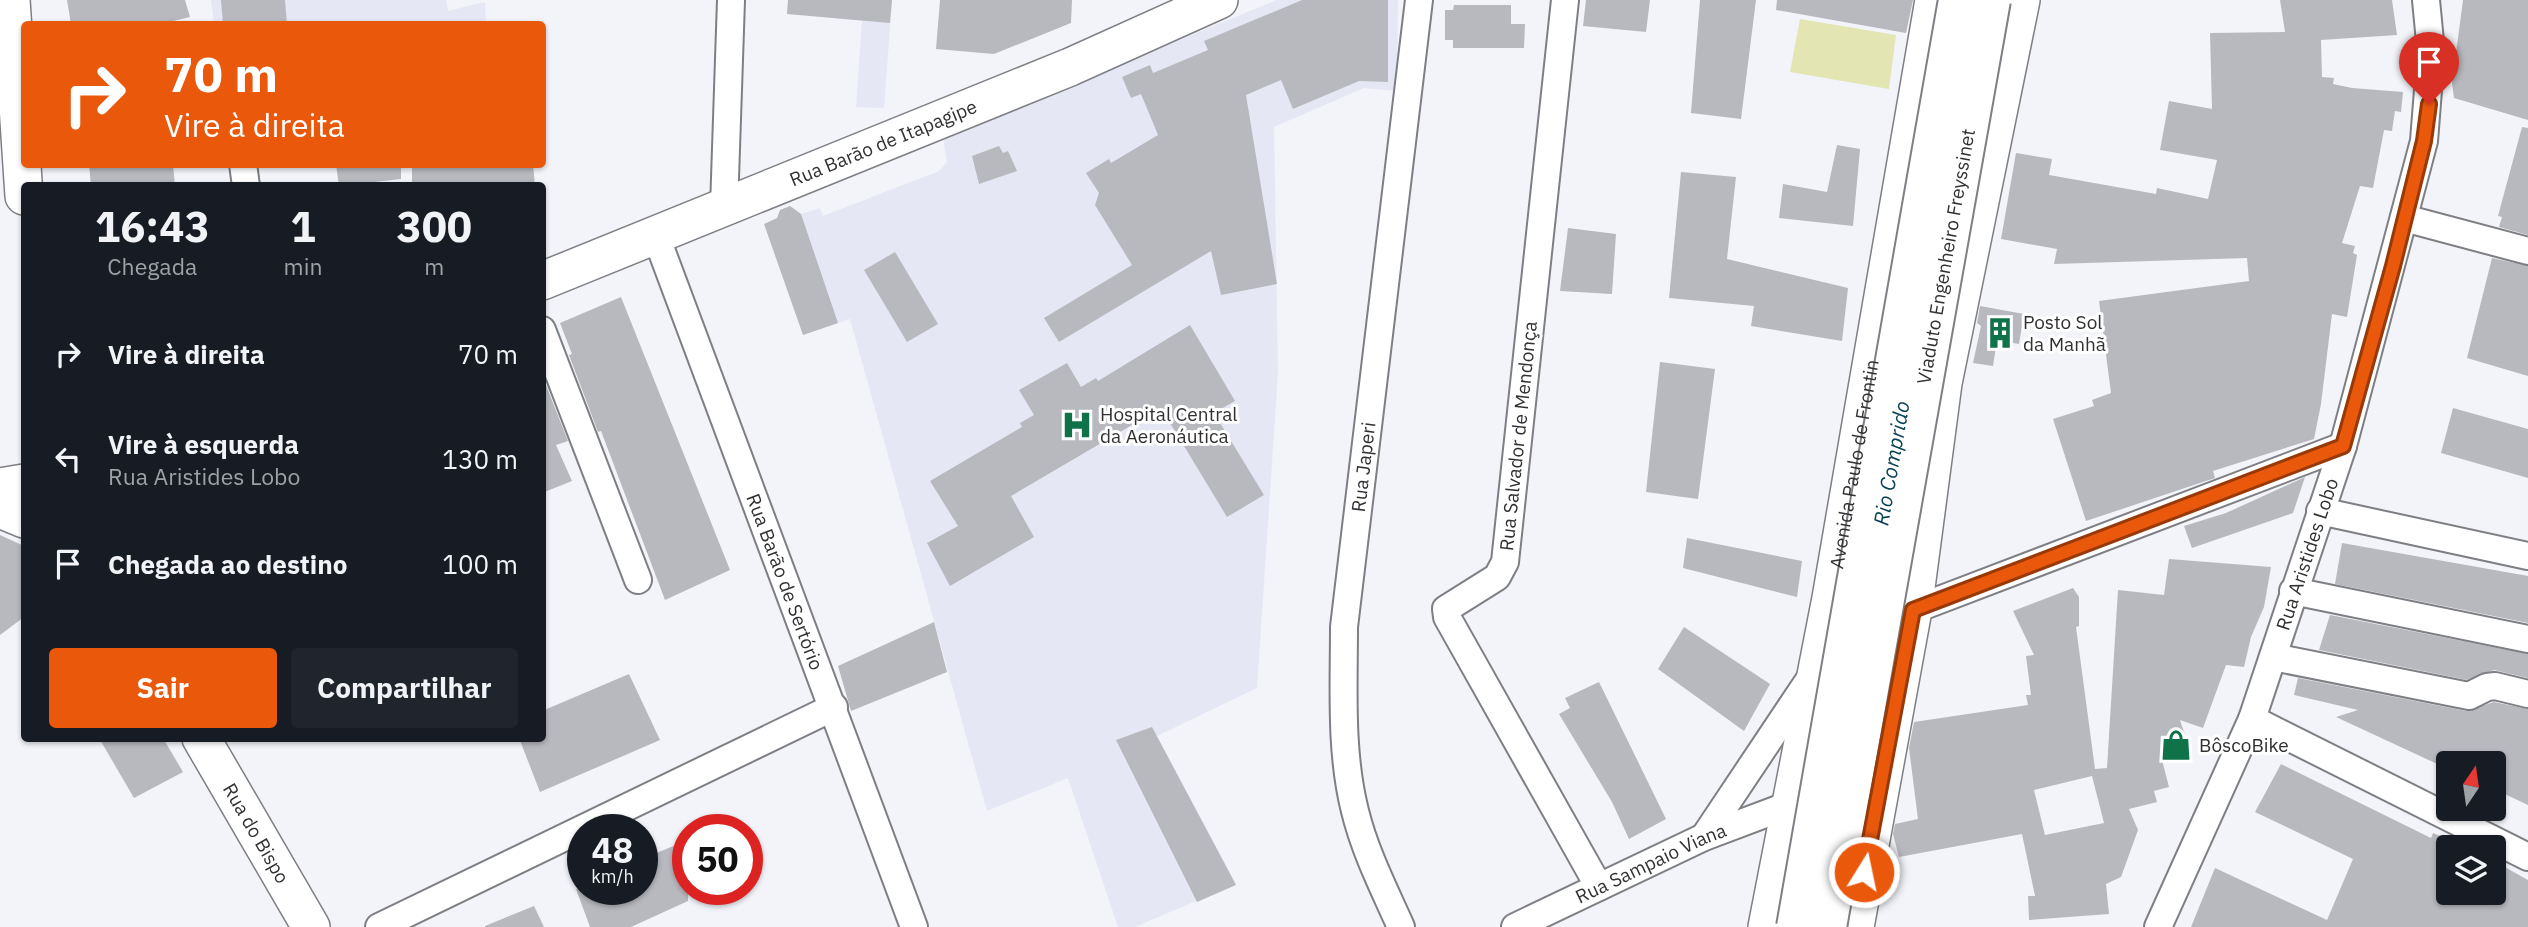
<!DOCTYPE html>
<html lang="pt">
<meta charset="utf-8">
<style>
body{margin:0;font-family:"IBM Plex Sans",sans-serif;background:#20242c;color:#f1f3f6;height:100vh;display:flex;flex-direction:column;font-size:26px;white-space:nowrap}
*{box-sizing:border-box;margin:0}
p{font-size:23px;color:#9ea1a6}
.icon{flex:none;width:38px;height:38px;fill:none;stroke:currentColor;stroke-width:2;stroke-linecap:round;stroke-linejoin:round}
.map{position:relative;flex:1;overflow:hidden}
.sheet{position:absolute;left:21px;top:182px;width:525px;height:560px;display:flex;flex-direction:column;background:#171b24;border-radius:7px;box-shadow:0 2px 5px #0004}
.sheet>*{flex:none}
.guide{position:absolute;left:21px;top:21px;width:525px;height:147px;border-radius:7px;box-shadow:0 2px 5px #0004;background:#ea580c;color:#fff;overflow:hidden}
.needle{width:46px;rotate:13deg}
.fabs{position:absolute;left:2436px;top:751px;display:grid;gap:14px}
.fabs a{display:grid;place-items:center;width:70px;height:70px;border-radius:7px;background:#171b24;box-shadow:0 2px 5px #0004;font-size:35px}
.speed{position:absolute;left:567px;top:814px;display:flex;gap:14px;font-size:35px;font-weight:700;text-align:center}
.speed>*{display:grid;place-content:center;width:91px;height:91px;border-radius:50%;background:#171b24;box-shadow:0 2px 5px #0004;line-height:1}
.speed small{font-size:18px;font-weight:400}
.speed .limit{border:10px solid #d22;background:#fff;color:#111}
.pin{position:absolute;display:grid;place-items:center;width:60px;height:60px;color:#fff;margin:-72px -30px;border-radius:50% 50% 50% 0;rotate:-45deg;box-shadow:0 0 7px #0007}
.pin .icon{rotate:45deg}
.me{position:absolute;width:77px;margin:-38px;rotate:10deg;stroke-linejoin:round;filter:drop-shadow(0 0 5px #0008)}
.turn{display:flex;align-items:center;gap:24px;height:147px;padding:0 28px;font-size:32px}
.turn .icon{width:91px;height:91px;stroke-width:2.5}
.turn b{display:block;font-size:49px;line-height:60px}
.eta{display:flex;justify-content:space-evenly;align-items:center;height:119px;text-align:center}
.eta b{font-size:42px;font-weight:800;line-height:49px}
.primary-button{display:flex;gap:14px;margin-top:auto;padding:14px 28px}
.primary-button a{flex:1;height:80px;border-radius:7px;background:#ea580c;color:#fff;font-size:28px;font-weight:800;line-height:80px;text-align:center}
.primary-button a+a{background:#20242c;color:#f1f3f6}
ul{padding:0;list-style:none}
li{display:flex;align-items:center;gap:21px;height:105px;padding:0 28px}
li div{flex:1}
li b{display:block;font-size:26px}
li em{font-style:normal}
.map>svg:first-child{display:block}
</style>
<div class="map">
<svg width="2528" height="927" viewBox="0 0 2528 927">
<rect width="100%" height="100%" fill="#f2f4f9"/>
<!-- built -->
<g fill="#e5e7f4">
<polygon points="211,0 446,0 448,11 485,2 486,24 214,24"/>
<polygon points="816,0 892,0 884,108 856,107 862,21 815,16"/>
<polygon points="1277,0 1398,0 1397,91 1364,88 1274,127 1278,373 1257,688 1157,736 1236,884 1135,927 1118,927 1068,778 987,811 850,319 803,335 776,222 820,208 823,216 939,171 947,162 943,137"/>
</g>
<!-- green -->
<polygon fill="#e3e5b2" points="1800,19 1896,35 1889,89 1790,72"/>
<!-- building -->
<g fill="#b8b9be" fill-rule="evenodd">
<polygon points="67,0 185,0 190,17 161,24 71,24"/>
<polygon points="221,0 285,0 287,24 223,24"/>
<polygon points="788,0 892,0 890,23 787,14"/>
<polygon points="940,0 1072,0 1071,23 994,54 936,49"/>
<polygon points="1302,0 1388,0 1388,82 1359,81 1293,109 1281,80 1246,95 1277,284 1221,295 1211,251 1059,342 1044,318 1132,265 1095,205 1099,193 1086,173 1109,159 1111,163 1158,135 1141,94 1131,98 1122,77 1150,65 1153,73 1208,50 1204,41"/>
<polygon points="1586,0 1650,0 1646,32 1583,26"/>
<polygon points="1700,0 1756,0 1741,119 1691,113"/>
<polygon points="1777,0 1913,0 1906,33 1776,10"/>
<polygon points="2280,0 2392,0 2397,35 2321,40 2322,77 2334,78 2333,84 2352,88 2403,92 2401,112 2395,111 2392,131 2384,130 2373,188 2360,186 2342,243 2355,246 2353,253 2357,255 2347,317 2332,314 2321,404 2314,439 2213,471 2215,478 2086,521 2053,419 2094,406 2092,400 2111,393 2099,301 2249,281 2247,258 2054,264 2057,249 2001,239 2016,153 2052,159 2049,175 2156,194 2157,188 2208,199 2217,160 2160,150 2169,101 2212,109 2210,33 2285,32"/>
<polygon points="2463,0 2528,0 2528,120 2454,98 2452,83"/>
<polygon points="1454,5 1511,5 1511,24 1525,24 1524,48 1453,48 1453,40 1445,40 1445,10 1453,10"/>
<polygon points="2522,127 2528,128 2528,235 2499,227 2502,217 2498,216"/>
<polygon points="1837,145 1860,149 1853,226 1779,218 1783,184 1827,192"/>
<polygon points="999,146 1003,153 1008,151 1017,171 979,184 972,156"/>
<polygon points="89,164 173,164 175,186 91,186"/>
<polygon points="336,164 401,164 401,179 339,186"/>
<polygon points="412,164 533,164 535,186 412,186"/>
<polygon points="1681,172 1736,177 1727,259 1848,288 1842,341 1751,326 1754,306 1669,298"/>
<polygon points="790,206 801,214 838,323 803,335 764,224 777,218 780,210"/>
<polygon points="1568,228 1616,234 1612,294 1560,291"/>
<polygon points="895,252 938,324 907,342 864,270"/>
<polygon points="2492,258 2528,266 2528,376 2467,358"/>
<polygon points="621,297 730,570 665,600 601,431 598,432 569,355 572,354 560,323"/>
<polygon points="1980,306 2024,314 2019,344 1997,340 1993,366 1973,363 1981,326 1977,323"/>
<polygon points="1190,325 1235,401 1214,413 1264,495 1227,517 1161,408 1011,496 1034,537 950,586 927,543 958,526 930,481 1022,427 1020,423 1034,415 1019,390 1067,363 1081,387 1096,378 1098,381"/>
<polygon points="1660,362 1715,369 1698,499 1646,492"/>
<polygon points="542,375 568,441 556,445 572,481 542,493"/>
<polygon points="2453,408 2528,429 2528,478 2441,453"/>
<polygon points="2305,477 2293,513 2192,548 2184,526 2226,513"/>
<polygon points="0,535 24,546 24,617 0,635"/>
<polygon points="1687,538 1802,561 1797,597 1683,568"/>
<polygon points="2342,543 2528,576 2528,623 2335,584"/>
<path d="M2169 559 2271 567 2264 607 2251 637 2244 667 2226 665 2203 728 2180 720 2191 753 2162 760 2169 787 2154 791 2157 802 2129 809 2138 830 2121 877 2106 884 2109 914 2029 920 2028 896H2035L2022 834 1899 857 1893 834 1895 824 1918 819 1909 748 1914 722 2028 705 2026 695H2031L2026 656 2034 655 2013 611 2073 588 2079 597V626L2076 627 2095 769 2107 768 2118 590 2164 595ZM2092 776 2104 823 2045 835 2034 790Z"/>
<polygon points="2330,615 2528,654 2528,678 2494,670 2467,680 2319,650"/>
<polygon points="934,622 947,672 851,711 838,666"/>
<polygon points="1684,627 1770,684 1744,731 1658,669"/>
<polygon points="629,674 660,740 540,792 519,738 542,738 542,711"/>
<polygon points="2298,678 2466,711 2494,702 2528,709 2528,805 2494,789 2494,763 2448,763 2448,769 2336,717 2358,710 2294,695"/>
<polygon points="1599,682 1666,819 1629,839 1612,802 1559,714 1570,708 1565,698"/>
<polygon points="1152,727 1236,885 1197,902 1116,740"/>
<polygon points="99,738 163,738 183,772 134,798"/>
<polygon points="2281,764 2431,838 2433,833 2448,839 2448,892 2494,892 2494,861 2528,880 2528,927 2191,927 2215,868 2327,920 2353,859 2255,812"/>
<polygon points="688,840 688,901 631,927 590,927 576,889 642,889 642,859"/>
<polygon points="534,906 544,927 485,927 485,926"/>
</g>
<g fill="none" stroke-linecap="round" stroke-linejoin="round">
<defs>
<g id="street">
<polyline points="1565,0 1505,562 1497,577 1446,609 1447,617 1599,887"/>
<polyline points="243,164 246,186"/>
<polyline points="724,208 731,0"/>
<polyline points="2404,218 2528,251"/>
<path id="s1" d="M656 236 914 927"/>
<polyline points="542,330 638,580"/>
<polyline points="2320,511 2528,556"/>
<polyline points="2293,591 2528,639"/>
<polyline points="1899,608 1913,610 2343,446"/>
<polyline points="2273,657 2469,696 2487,687 2495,686 2528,694"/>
<polyline points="2252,719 2528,857"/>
<polyline points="1704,837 1811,677"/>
<polyline points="379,927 834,707"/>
<path id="s2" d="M1401 927C1384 889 1365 852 1355 811 1340 752 1344 688 1344 627L1419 0"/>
<path id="s3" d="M1515 927 1704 837 1789 805"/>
<path id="s4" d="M2158 927 2252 719 2343 446 2424 141 2431 52 2426 0"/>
</g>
<g id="secondary">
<polyline points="11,0 24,196"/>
<path id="s5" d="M542 281 1070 67 1219 0"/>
<polyline points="0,487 24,483"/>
<polyline points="0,509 24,519"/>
<path id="s6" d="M201 738 311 927"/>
<path id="s7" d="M1767 927 1831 598 1934 0"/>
<polyline points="1855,927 1913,610 1943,383 2021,0"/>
</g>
</defs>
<!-- street casing -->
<use href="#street" stroke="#7e7f84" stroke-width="30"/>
<!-- secondary casing -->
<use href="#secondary" stroke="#7e7f84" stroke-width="40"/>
<!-- street -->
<use href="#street" stroke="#fff" stroke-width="26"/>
<!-- secondary -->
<use href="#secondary" stroke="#fff" stroke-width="37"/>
<defs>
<g id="highway-bridge">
<polyline points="1796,927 1958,0"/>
<path id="s8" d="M1827 927 1991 0"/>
</g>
</defs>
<!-- highway-bridge casing -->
<use href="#highway-bridge" stroke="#7e7f84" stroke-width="42" stroke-linecap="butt"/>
<!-- highway-bridge -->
<use href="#highway-bridge" stroke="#fff" stroke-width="38"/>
</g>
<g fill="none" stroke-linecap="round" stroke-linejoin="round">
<defs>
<polyline id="route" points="1864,872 1913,610 2343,446 2393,266 2424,141 2429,104"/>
</defs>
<!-- route casing -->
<use href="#route" stroke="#983908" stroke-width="18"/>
<!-- route -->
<use href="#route" stroke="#ea580c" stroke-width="12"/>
</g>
<!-- icons -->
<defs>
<symbol id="building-bare" viewBox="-9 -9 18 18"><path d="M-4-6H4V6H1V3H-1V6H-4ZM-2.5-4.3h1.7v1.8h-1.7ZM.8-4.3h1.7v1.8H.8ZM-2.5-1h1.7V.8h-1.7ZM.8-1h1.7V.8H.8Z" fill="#107249" stroke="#fff" stroke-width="2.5" paint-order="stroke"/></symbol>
<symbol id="hospital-bare" viewBox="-9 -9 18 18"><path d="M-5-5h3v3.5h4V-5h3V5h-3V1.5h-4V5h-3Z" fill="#107249" stroke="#fff" stroke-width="2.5" paint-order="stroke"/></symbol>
<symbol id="shop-bare" viewBox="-9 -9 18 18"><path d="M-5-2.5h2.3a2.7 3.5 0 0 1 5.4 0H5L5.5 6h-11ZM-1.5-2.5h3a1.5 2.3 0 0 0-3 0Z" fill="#107249" stroke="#fff" stroke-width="2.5" paint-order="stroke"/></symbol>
</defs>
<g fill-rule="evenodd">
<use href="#building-bare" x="1978" y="311" width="44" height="44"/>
<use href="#hospital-bare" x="1055" y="403" width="44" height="44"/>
<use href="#shop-bare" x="2154" y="723" width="44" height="44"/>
</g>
<g text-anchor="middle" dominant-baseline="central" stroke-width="6" stroke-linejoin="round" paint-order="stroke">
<!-- street labels -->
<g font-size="19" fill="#313133" stroke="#fff">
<text stroke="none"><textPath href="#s5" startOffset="368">Rua Barão de Itapagipe</textPath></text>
<text stroke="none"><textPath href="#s8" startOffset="681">Viaduto Engenheiro Freyssinet</textPath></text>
<text transform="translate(1518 436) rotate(-84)">Rua Salvador de Mendonça</text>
<text stroke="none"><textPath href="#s7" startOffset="471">Avenida Paulo de Frontin</textPath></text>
<text stroke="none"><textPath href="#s2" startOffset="471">Rua Japeri</textPath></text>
<text stroke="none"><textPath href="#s4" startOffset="402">Rua Aristides Lobo</textPath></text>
<text stroke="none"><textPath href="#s1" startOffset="369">Rua Barão de Sertório</textPath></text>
<text stroke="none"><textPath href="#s6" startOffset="110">Rua do Bispo</textPath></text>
<text stroke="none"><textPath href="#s3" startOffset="150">Rua Sampaio Viana</textPath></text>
</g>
<!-- poi labels -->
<g font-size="19" fill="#313133" stroke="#fff" text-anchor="start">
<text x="2023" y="322">Posto Sol<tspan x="2023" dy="22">da Manhã</tspan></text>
<text x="1100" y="414">Hospital Central<tspan x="1100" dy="22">da Aeronáutica</tspan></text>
<text x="2199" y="745">BôscoBike</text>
</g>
<!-- water labels -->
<g font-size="21" font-style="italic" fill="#084154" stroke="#fff">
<text transform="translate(1891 463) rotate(-80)">Rio Comprido</text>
</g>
</g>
</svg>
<div class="fabs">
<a><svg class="needle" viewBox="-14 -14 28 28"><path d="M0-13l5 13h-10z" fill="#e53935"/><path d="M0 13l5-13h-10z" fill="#9ea1a6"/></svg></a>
<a><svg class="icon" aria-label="layers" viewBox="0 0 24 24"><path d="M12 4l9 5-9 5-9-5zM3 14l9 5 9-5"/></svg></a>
</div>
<div class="speed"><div>48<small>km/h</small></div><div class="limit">50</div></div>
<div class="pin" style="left:2429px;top:104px;background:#d93025"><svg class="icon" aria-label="arrive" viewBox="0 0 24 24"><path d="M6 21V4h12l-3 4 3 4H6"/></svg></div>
<svg class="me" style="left:1864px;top:872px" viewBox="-20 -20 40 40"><circle r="17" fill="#ea580c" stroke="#fff" stroke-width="3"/><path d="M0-11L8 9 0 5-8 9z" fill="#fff"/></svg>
<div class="guide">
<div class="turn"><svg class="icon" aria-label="right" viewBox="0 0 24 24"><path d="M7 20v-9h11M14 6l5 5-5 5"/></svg><div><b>70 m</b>Vire à direita</div></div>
</div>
<section class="sheet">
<div class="eta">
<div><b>16:43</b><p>Chegada</p></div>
<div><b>1</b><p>min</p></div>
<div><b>300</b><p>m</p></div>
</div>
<ul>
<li><svg class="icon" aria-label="right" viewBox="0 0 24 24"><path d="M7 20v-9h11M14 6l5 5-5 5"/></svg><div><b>Vire à direita</b></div><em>70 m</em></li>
<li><svg class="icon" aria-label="left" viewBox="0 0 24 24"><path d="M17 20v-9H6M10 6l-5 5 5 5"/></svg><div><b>Vire à esquerda</b><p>Rua Aristides Lobo</p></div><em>130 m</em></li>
<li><svg class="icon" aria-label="arrive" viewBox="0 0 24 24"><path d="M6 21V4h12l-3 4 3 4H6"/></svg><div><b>Chegada ao destino</b></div><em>100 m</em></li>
</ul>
<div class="primary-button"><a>Sair</a><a>Compartilhar</a></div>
</section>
</div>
